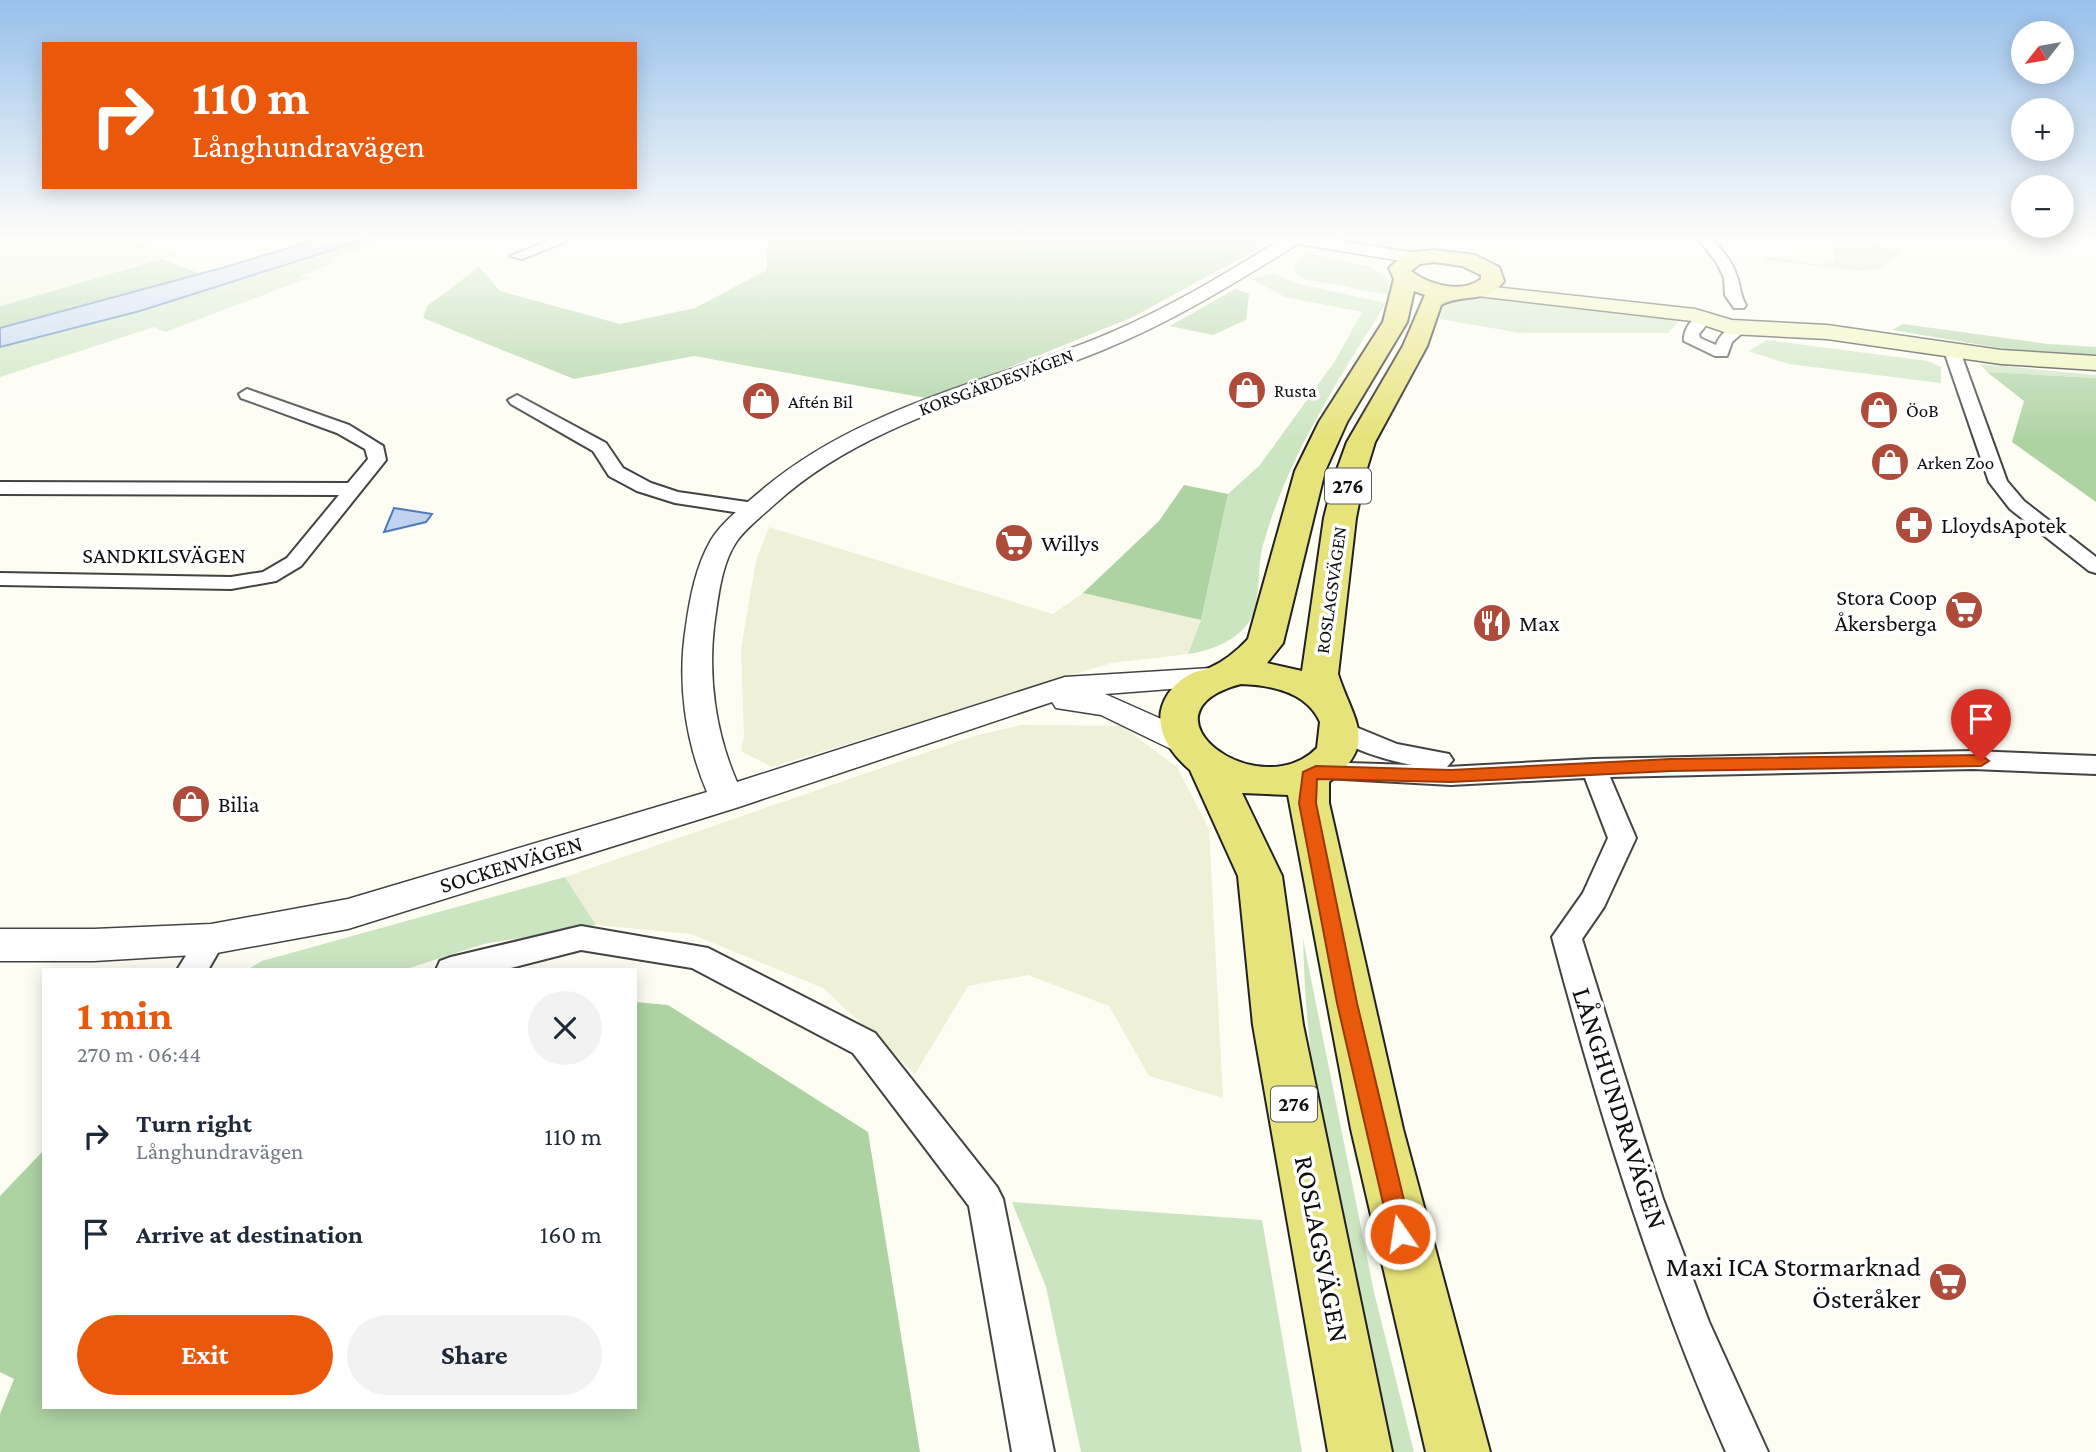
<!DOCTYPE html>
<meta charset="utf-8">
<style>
body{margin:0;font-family:"Crimson Pro",serif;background:#f2f2f3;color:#1f2937;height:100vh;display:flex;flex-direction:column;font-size:26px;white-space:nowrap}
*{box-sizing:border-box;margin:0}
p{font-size:23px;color:#747a83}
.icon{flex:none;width:38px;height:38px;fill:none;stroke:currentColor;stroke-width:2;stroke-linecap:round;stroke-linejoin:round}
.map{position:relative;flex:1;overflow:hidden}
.drawer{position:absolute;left:42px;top:968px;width:595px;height:441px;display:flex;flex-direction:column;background:#fff;border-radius:0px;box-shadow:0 4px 18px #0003}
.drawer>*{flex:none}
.banner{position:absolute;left:42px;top:42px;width:595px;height:147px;border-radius:0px;box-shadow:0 4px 18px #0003;background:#ea580c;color:#fff;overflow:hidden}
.needle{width:46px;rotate:239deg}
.tools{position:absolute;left:2011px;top:21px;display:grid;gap:14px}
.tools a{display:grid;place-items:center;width:63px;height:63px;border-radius:50%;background:#fff;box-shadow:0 4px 18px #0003;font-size:35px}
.pin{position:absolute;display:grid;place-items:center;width:60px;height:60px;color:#fff;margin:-72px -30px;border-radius:50% 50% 50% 0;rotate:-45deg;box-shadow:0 0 7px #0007}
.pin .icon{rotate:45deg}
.me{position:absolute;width:77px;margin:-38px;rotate:347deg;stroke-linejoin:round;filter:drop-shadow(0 0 5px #0008)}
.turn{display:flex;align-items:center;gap:24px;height:147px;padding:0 35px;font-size:32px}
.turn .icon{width:91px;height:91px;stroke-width:2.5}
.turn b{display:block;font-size:49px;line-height:60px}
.round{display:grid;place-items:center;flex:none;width:74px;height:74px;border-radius:37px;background:#f2f2f3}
.overview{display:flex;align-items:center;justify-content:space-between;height:119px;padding:0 35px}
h1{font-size:42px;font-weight:700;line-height:52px;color:#ea580c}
.cta{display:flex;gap:14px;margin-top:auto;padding:14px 35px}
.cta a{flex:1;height:80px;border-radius:42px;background:#ea580c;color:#fff;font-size:28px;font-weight:700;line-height:80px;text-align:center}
.cta a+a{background:#f2f2f3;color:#1f2937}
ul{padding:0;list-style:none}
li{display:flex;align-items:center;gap:21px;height:98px;padding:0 35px}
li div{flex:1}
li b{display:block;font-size:26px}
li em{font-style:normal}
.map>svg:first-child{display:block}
</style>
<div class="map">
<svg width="2096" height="1452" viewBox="0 0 2096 1452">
<rect width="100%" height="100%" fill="#fdfdf4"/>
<!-- farmland -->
<g fill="#eef1d7">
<polygon points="0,237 121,237 178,254 0,307"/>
<polygon points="769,527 1053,614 1083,593 1201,620 1188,654 1111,663 772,767 741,751 744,736 741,649 756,561"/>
<polygon points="1021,725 1122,726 1177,767 1209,829 1223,1098 1149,1076 1109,1006 1028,975 968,986 915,1074 823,988 691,934 596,925 565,877 974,736"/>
</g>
<!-- green -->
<g fill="#cce5c1">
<polygon points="373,237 398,237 331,259 331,264 300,276 308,278 165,332 154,327 0,377 0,347 140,311"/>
<polygon points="1326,237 1446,237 1438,247 1393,252"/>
<polygon points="1833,237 1875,237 1869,240 1900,253 1880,269 1859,271 1766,260 1765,256 1822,265 1835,261"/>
<polygon points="1307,253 1371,267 1387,277 1389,295 1304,279 1294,271 1296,262"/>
<path d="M1274 273 1299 284 1386 303C1338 380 1288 456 1263 545 1257 566 1261 593 1253 614 1244 638 1212 651 1188 654L1201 620 1228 494 1260 465 1335 361 1362 312 1285 297 1251 279Z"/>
<polygon points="1463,297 1510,297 1664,316 1678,322 1668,333 1520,333 1440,319 1441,302"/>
<polygon points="1767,340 1928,361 1941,367 1941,383 1789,364 1748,351"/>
<polygon points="1980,364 2096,375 2096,378 1987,372"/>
<polygon points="565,877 596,925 484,944 406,969 247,970 262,961"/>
<path d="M1303 939 1374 1292 1414 1452H1384C1349 1282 1307 1113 1303 939Z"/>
<polygon points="1012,1202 1262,1220 1302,1452 1081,1452 1046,1287"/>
</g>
<!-- forest -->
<g fill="#aed3a3">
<polygon points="767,237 1262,237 1270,242 1133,317 931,399 694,356 574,379 423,318 427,306 479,267 500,291 620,324 695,308 767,270"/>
<polygon points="162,259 201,274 0,328 0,307 5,305"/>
<polygon points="1235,289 1249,294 1246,320 1213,335 1170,326"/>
<polygon points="1903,324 2048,344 2096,347 2096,355 2042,355 1892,330"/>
<polygon points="1987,372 2096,378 2096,502 2012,442 2024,401"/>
<polygon points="1184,485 1228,494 1201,620 1083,593 1159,521"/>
<polygon points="635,1002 668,1005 868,1132 920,1452 0,1452 0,1414 14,1379 0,1372 0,1196 44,1150 44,1407 635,1407"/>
</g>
<!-- water -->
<g fill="#bfd3ef" stroke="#4f7abc" stroke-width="2">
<polygon points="324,237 373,237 140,311 0,347 0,328 229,266"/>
<polygon points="394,508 432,514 426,522 384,532"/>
</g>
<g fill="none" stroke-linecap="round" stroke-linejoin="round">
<defs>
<g id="minor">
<polygon points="558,237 577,237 522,259 510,256"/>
<path d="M1697 237H1710C1720 248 1731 259 1736 274 1741 285 1739 294 1746 305L1744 308H1734L1725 295 1724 278 1717 263Z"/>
<path d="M1703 314 1711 319 1699 334 1700 338 1716 345C1719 335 1730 326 1740 323L1748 328 1732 342 1727 356H1715L1684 341C1683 330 1692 317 1703 314Z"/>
<polygon points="1952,346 1960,351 2007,481 2024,501 2096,557 2096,573 2089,571 2010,509 1989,482 1944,351"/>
<polygon points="247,389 349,425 383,446 386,460 301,566 276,581 231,589 0,585 0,573 231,577 263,572 287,558 339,495 0,494 0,482 348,483 368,459 365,449 337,433 241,398 239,394"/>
<polygon points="517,395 606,443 623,468 651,483 678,492 754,503 764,509 754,515 675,503 637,491 609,476 593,451 511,404 508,400"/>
<path d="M1341 721 1397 744 1449 754 1453 760 1447 767 1594 759 1973 751 2096 756V774L1973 769 1610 777 1636 838 1604 907 1582 939 1663 1199 1709 1322 1768 1452H1726C1652 1285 1599 1113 1552 937L1583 893 1608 838 1585 778 1451 785 1307 777 1303 771 1307 765 1316 762 1412 765C1391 761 1340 748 1329 729L1332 723Z"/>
<polygon points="581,926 708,948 875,1033 997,1187 1003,1199 1054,1452 1012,1452 969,1206 853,1053 692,968 581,950 503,970 436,970 440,961 451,957"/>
<polygon points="211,927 221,931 226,939 208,970 177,970 201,931"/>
</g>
<path id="tertiary" d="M1285 237H1318L1414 253 1423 258 1414 263 1298 244C1235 283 1172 322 1103 350 991 396 868 420 775 504 763 515 747 527 737 541 721 564 718 599 714 627 708 679 716 734 737 782L1065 677 1211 668 1222 671 1226 678 1222 685 1105 694 1195 734 1200 742 1195 750 1184 753 1173 750 1101 715 1056 708 1052 702 739 807 348 929 211 954 94 961H0V929H94L211 924 348 899 707 792C685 740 677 682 686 626 690 597 696 566 711 540 722 522 740 509 756 495 849 413 971 386 1085 343 1156 316 1220 277 1285 237Z"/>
<polygon id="secondary" points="1476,285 1695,309 1732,320 1827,325 2001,350 2096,356 2096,370 2001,364 1827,339 1730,334 1692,321 1469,295 1466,291 1469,287"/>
<path id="primary" d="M1434 250 1475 255 1499 267 1504 281C1488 304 1462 293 1441 305L1427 346 1375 442 1364 478 1356 518 1338 674C1353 721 1380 743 1329 782V803L1403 1129 1490 1452H1426L1351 1129 1288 795 1242 793 1282 876 1303 1025 1392 1452H1328L1253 1025 1238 876 1190 770C1177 759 1163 742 1161 725 1157 703 1173 682 1193 673 1198 670 1204 671 1209 668 1223 662 1237 651 1248 639L1295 471 1319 422 1383 322 1394 279 1389 268 1406 253ZM1434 262 1462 266 1481 275V279C1462 294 1429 285 1411 271L1420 264ZM1414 291 1425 295 1403 346 1347 442 1334 478 1324 518 1302 671 1267 663 1283 643 1325 471 1347 422 1407 322ZM1241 684C1271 685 1307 692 1320 722L1317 748C1259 807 1131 713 1241 684Z"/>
</defs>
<!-- minor casing -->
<use href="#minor" stroke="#434343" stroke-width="4"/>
<!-- tertiary casing -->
<use href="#tertiary" stroke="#434343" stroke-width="3"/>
<!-- secondary casing -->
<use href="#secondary" stroke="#323232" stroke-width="3"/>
<!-- primary casing -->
<use href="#primary" stroke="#212121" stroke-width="4"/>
<!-- minor -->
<use href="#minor" fill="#fff" fill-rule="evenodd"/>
<!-- tertiary -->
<use href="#tertiary" fill="#fff" fill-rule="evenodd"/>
<!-- secondary -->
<use href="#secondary" fill="#eff5b8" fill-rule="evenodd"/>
<!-- primary -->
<use href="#primary" fill="#e7e37b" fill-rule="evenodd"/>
</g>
<!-- sky -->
<linearGradient id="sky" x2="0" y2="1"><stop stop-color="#97c0eb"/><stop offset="0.54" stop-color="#fefefa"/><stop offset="1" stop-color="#fefefa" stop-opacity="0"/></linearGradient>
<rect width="2096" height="440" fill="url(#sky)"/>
<!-- route -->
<polygon fill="#ea580c" stroke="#983908" stroke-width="2" points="1981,755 1989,761 1981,766 1671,771 1451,782 1317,779 1316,803 1357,1003 1412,1234 1409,1242 1400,1245 1392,1242 1337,1003 1299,803 1303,772 1316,766 1451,770 1671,759"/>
<!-- icons -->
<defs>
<symbol id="shop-disc" viewBox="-11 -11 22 22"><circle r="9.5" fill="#af4c39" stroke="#fff"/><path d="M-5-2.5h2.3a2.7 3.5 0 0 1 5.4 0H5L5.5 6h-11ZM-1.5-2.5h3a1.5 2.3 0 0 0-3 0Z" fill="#fff"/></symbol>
<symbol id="pharmacy-disc" viewBox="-11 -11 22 22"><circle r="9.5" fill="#af4c39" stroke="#fff"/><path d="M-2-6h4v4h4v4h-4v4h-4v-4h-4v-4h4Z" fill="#fff"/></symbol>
<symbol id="supermarket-disc" viewBox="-11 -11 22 22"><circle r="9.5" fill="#af4c39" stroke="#fff"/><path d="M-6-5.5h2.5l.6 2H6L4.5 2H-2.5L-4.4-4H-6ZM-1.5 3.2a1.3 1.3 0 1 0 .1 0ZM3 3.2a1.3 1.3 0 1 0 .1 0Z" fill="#fff"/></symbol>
<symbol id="restaurant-disc" viewBox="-11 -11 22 22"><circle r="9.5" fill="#af4c39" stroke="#fff"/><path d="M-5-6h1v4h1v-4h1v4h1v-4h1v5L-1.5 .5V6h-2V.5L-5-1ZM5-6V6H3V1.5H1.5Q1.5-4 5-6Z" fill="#fff"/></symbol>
</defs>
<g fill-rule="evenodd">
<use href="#shop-disc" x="1225" y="368" width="44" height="44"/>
<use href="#shop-disc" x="739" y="379" width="44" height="44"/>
<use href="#shop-disc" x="1857" y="388" width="44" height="44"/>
<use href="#shop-disc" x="1868" y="440" width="44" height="44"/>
<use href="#pharmacy-disc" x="1892" y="503" width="44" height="44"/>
<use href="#supermarket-disc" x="992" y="521" width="44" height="44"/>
<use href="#supermarket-disc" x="1942" y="588" width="44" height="44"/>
<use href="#restaurant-disc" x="1470" y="601" width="44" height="44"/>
<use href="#shop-disc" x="169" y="782" width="44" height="44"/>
<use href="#supermarket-disc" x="1926" y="1260" width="44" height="44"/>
</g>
<g text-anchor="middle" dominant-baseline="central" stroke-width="7" stroke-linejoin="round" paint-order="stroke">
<!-- far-street labels -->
<g font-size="19" fill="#101010" stroke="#fff">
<text transform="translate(996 382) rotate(-20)">KORSGÄRDESVÄGEN</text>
<text transform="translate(1331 590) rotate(-82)">ROSLAGSVÄGEN</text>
</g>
<!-- far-poi labels -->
<g font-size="19" fill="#101010" stroke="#fff" text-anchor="start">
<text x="1274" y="390">Rusta</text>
<text x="788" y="401">Aftén Bil</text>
<text x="1906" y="410">ÖoB</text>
<text x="1917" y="462">Arken Zoo</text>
</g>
<!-- shield labels -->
<g fill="#fff" stroke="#585858" stroke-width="2">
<rect x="1325" y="468.5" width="46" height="35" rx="5"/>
<rect x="1271" y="1086.5" width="46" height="35" rx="5"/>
</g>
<g font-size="21" font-weight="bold" fill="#101010">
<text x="1348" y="486">276</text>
<text x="1294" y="1104">276</text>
</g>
<!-- poi labels -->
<g font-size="23" fill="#101010" stroke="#fff" text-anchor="start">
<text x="1941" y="525">LloydsApotek</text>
<text x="1041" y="543">Willys</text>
<text x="1937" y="597" text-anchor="end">Stora Coop<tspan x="1937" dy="26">Åkersberga</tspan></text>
<text x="1519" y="623">Max</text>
<text x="218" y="804">Bilia</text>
</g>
<!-- street labels -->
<g font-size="23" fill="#101010" stroke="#fff">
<text x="164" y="555">SANDKILSVÄGEN</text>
<text transform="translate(511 864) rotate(-17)">SOCKENVÄGEN</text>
</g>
<!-- near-street labels -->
<g font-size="28" fill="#101010" stroke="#fff">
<text transform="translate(1620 1108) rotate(72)">LÅNGHUNDRAVÄGEN</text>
<text transform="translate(1322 1249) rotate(79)">ROSLAGSVÄGEN</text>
</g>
<!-- near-poi labels -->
<g font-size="28" fill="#101010" stroke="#fff" text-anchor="end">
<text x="1921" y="1266">Maxi ICA Stormarknad<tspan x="1921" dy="32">Österåker</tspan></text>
</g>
</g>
</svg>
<div class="tools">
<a><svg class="needle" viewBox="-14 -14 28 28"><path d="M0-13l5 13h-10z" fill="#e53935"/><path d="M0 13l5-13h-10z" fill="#747a83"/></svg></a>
<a>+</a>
<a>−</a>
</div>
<div class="pin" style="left:1981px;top:761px;background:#d93025"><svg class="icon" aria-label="arrive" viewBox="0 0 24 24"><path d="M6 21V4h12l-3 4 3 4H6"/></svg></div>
<svg class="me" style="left:1400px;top:1234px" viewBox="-20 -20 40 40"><circle r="17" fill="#ea580c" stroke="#fff" stroke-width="3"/><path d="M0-11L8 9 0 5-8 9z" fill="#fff"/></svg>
<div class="banner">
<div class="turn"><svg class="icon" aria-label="right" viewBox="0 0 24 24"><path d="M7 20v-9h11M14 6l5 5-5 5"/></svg><div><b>110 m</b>Långhundravägen</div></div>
</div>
<section class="drawer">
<div class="overview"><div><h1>1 min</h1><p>270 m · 06:44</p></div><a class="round"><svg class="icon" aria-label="close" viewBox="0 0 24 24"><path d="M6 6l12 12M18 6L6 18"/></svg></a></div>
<ul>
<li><svg class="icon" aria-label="right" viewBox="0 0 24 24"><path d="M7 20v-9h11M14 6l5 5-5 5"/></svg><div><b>Turn right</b><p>Långhundravägen</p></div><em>110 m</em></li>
<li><svg class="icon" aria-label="arrive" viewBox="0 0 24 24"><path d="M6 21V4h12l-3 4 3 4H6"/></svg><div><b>Arrive at destination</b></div><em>160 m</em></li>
</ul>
<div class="cta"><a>Exit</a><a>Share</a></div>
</section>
</div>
